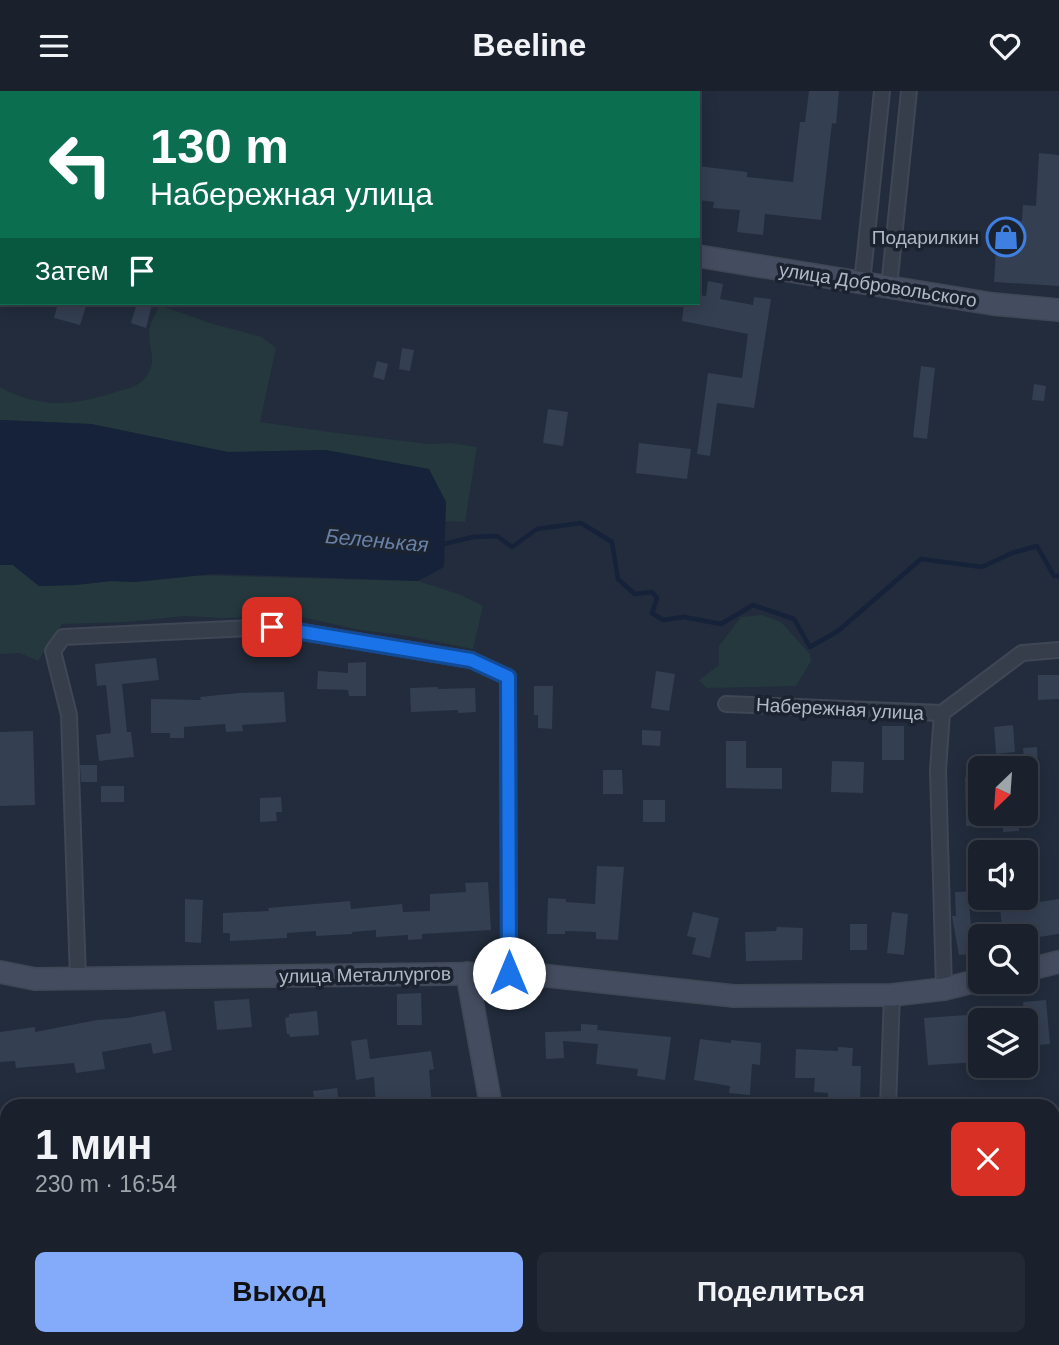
<!DOCTYPE html>
<html lang="ru">
<meta charset="utf-8">
<style>
body{margin:0;font-family:Arial,sans-serif;background:#232935;color:#f1f3f6;height:100vh;display:flex;flex-direction:column;font-size:26px;white-space:nowrap}
*{box-sizing:border-box;margin:0}
p{font-size:23px;color:#9fa3aa}
.icon{flex:none;width:38px;height:38px;fill:none;stroke:currentColor;stroke-width:2;stroke-linecap:round;stroke-linejoin:round}
.map{position:relative;flex:1;overflow:hidden}
.side{position:absolute;left:0px;top:1008px;width:1060px;height:247px;display:flex;flex-direction:column;background:#1a212d;border-radius:21px 21px 0 0;box-shadow:0 4px 18px #0003,0 0 0 2px #383e49}
.side>*{flex:none}
.banner{position:absolute;left:0px;top:0px;width:700px;height:214px;box-shadow:0 4px 18px #0003,0 0 0 2px #383e49;background:#0b6e4f;color:#fff;overflow:hidden}
.needle{width:46px;rotate:205deg}
.controls{position:absolute;left:968px;top:665px;display:grid;gap:14px}
.controls a{display:grid;place-items:center;width:70px;height:70px;border-radius:10px;background:#1a212d;box-shadow:0 4px 18px #0003,0 0 0 2px #383e49;font-size:35px}
.pin{position:absolute;display:grid;place-items:center;width:60px;height:60px;color:#fff;margin:-30px;border-radius:14px;box-shadow:0 4px 10px #0006}
.me{position:absolute;width:77px;margin:-38px;rotate:0deg;stroke-linejoin:round;filter:drop-shadow(0 0 5px #0008)}
.turn{display:flex;align-items:center;gap:24px;height:147px;padding:0 35px;font-size:32px}
.turn .icon{width:91px;height:91px;stroke-width:2.5}
.turn b{display:block;font-size:49px;line-height:60px}
.then{display:flex;align-items:center;height:66px;padding:0 35px;background:#0003;gap:14px;font-size:26px}
.round{display:grid;place-items:center;flex:none;width:74px;height:74px;border-radius:10px;background:#232935}
.summary{display:flex;align-items:center;justify-content:space-between;height:119px;padding:0 35px}
h1{font-size:42px;font-weight:800;line-height:52px}
.action{display:flex;gap:14px;margin-top:auto;padding:14px 35px}
.action a{flex:1;height:80px;border-radius:10px;background:#84abf9;color:#111;font-size:28px;font-weight:800;line-height:80px;text-align:center}
.action a+a{background:#232935;color:#f1f3f6}
header{display:flex;justify-content:space-between;align-items:center;height:91px;padding:0 35px;background:#1a212d;font-size:32px;font-weight:800}
.map>svg:first-child{display:block}
</style>
<header><svg class="icon" aria-label="menu" viewBox="0 0 24 24"><path d="M4 6h16M4 12h16M4 18h16"/></svg>Beeline<svg class="icon" aria-label="heart" viewBox="0 0 24 24"><path d="M12 20l-8-8c-3-5 5-10 8-4 3-6 11-1 8 4z"/></svg></header>
<div class="map">
<svg width="1059" height="1254" viewBox="0 0 1059 1254">
<rect width="100%" height="100%" fill="#222c3c"/>
<!-- green -->
<g fill="#24383d">
<path d="M159 214 210 232 262 246 276 257 260 331 329 341 428 353 451 352 477 356 465 431 445 430 446 411 326 359 228 361 91 333 0 329V296C41 319 77 314 119 300 133 296 142 294 149 281 156 268 149 257 149 244 148 234 156 223 159 214Z"/>
<polygon points="0,474 13,474 39,495 75,494 111,490 135,491 192,484 418,490 461,504 483,515 473,558 408,545 360,539 297,525 221,527 186,525 125,531 62,533 38,570 20,562 0,563"/>
<polygon points="762,524 781,531 810,563 811,570 796,595 707,597 699,589 719,574 719,555 741,526"/>
</g>
<!-- water -->
<polygon fill="#152239" points="0,329 91,333 228,361 326,359 429,378 446,411 444,476 418,490 214,483 135,491 111,490 75,494 39,495 13,474 0,474"/>
<g fill="none" stroke-linecap="round" stroke-linejoin="round">
<!-- stream -->
<polyline stroke="#152239" stroke-width="4.5" points="440,454 473,446 497,445 512,456 537,438 581,432 612,451 618,488 635,503 652,501 657,507 652,522 663,529 684,526 721,533 753,514 794,528 810,556 838,540 921,468 982,476 1012,462 1037,455 1054,485 1059,485"/>
</g>
<!-- building -->
<g fill="#343f52">
<polygon points="809,0 839,0 836,33 832,32 821,129 765,123 763,144 737,141 740,119 713,117 714,111 698,109 698,75 747,81 747,86 793,91 800,31 805,31"/>
<polygon points="1039,62 1059,64 1059,195 994,191 998,128 1022,130 1023,114 1036,115"/>
<polygon points="708,190 723,193 720,208 753,214 754,206 771,208 754,317 717,312 710,365 697,363 708,282 742,287 748,243 682,230 684,212 698,212 698,204 706,205"/>
<polygon points="58,212 87,212 80,234 54,227"/>
<polygon points="137,212 152,214 146,237 131,232"/>
<polygon points="402,257 414,259 410,280 399,278"/>
<polygon points="377,270 388,273 384,289 373,286"/>
<polygon points="921,275 935,277 927,348 913,346"/>
<polygon points="1034,293 1046,295 1044,310 1032,309"/>
<polygon points="548,318 568,321 563,355 543,352"/>
<polygon points="639,352 691,358 687,388 636,382"/>
<polygon points="156,567 159,589 122,593 127,641 131,641 134,666 99,670 96,644 111,642 106,594 97,595 95,573"/>
<polygon points="366,571 366,605 349,605 348,599 317,598 318,580 348,582 348,572"/>
<polygon points="656,580 675,583 669,620 651,617"/>
<polygon points="1038,584 1059,584 1059,608 1038,609"/>
<polygon points="534,595 553,595 552,638 538,637 538,624 534,624"/>
<polygon points="438,596 438,598 475,597 476,621 458,622 458,619 411,621 410,597"/>
<polygon points="284,601 286,631 242,634 243,640 226,641 225,633 184,636 184,647 170,647 170,642 151,642 151,608 201,609 200,606 239,602"/>
<polygon points="1013,634 1015,661 996,663 994,636"/>
<rect x="882" y="635" width="22" height="34"/>
<polygon points="642,639 661,640 660,655 642,654"/>
<polygon points="33,640 35,714 0,715 0,641"/>
<polygon points="726,650 746,650 746,677 782,677 782,698 726,697"/>
<polygon points="1037,656 1038,675 1025,676 1023,657"/>
<polygon points="832,670 864,671 863,702 831,701"/>
<polygon points="80,674 97,674 97,691 81,691"/>
<polygon points="603,679 622,679 623,703 603,703"/>
<polygon points="965,686 980,686 980,723 1036,723 1036,734 1019,734 1019,740 1003,741 1003,734 966,735"/>
<rect x="101" y="695" width="23" height="16"/>
<polygon points="281,706 282,721 276,721 277,730 260,731 260,707"/>
<rect x="643" y="709" width="22" height="22"/>
<polygon points="597,775 624,776 618,849 596,848 596,841 565,840 565,843 547,843 548,807 566,808 566,811 595,813"/>
<polygon points="488,791 491,839 422,843 422,848 408,849 408,844 376,846 376,839 352,841 352,843 316,845 316,840 287,842 287,847 230,850 230,842 223,842 223,822 269,820 268,817 350,810 351,818 402,813 403,821 430,820 430,803 466,801 465,792"/>
<polygon points="980,800 980,807 997,807 997,810 969,812 972,846 980,845 980,862 959,864 952,825 956,825 955,801"/>
<polygon points="185,808 203,809 201,852 185,851"/>
<polygon points="1059,808 1059,843 1032,847 1031,843 1003,845 1000,817"/>
<polygon points="693,821 719,827 710,867 692,863 696,847 687,845"/>
<polygon points="892,821 908,823 904,864 887,862"/>
<rect x="850" y="833" width="17" height="26"/>
<polygon points="777,836 803,837 802,869 746,870 745,841 776,840"/>
<polygon points="421,902 422,934 397,934 397,903"/>
<polygon points="249,908 252,936 217,939 214,910"/>
<polygon points="1046,909 1050,953 1027,955 1023,911"/>
<polygon points="165,920 172,959 153,963 151,952 102,961 105,978 76,982 74,972 16,977 15,970 0,971 0,941 35,936 35,941 97,929 127,927"/>
<polygon points="317,920 319,944 290,946 289,943 287,943 285,927 289,926 289,923"/>
<polygon points="980,923 980,971 928,974 924,927"/>
<polygon points="581,933 598,934 597,939 671,946 665,989 637,985 638,978 596,973 598,953 563,950 564,967 546,968 545,941 581,940"/>
<polygon points="367,948 370,968 431,960 434,978 429,979 432,1015 376,1015 374,986 356,989 351,950"/>
<polygon points="700,948 731,952 731,949 761,952 760,974 752,973 750,1004 729,1002 730,995 694,989"/>
<polygon points="838,956 853,957 852,975 861,975 860,1010 828,1009 828,1002 814,1001 815,987 795,987 796,958 838,960"/>
<polygon points="337,997 339,1014 315,1015 313,1000"/>
</g>
<g fill="none" stroke-linecap="round" stroke-linejoin="round">
<defs>
<g id="street">
<polyline points="0,91 2,83"/>
<polyline points="862,192 882,0"/>
<polyline points="889,196 909,0"/>
<polyline points="726,613 942,622 1022,562 1059,559"/>
<polyline points="942,622 938,679 944,898"/>
<polyline points="78,887 69,624 53,560 63,546 272,536 471,569 508,586 509,882"/>
<polyline points="888,1015 892,904"/>
<polyline points="0,1109 7,1115"/>
<polyline points="1054,1173 1059,1173"/>
<polyline points="156,1248 160,1254"/>
<polyline points="876,1254 876,1248"/>
</g>
<g id="secondary">
<polyline points="0,70 2,70"/>
<polyline points="698,165 993,213 1059,219"/>
<polyline points="1026,879 1059,871"/>
<polyline points="0,881 35,888 521,882 734,905 892,904 944,898 980,889"/>
<polyline points="467,882 491,1015"/>
<polyline points="529,1248 530,1254"/>
</g>
</defs>
<!-- street casing -->
<use href="#street" stroke="#3f4755" stroke-width="18"/>
<!-- secondary casing -->
<use href="#secondary" stroke="#3f4755" stroke-width="24"/>
<!-- street -->
<use href="#street" stroke="#363e4c" stroke-width="14"/>
<!-- secondary -->
<use href="#secondary" stroke="#444c5f" stroke-width="21"/>
</g>
<g fill="none" stroke-linecap="round" stroke-linejoin="round">
<defs>
<polyline id="route" points="272,536 471,569 508,586 509,882"/>
</defs>
<!-- route casing -->
<use href="#route" stroke="#114b97" stroke-width="18"/>
<!-- route -->
<use href="#route" stroke="#1a73e8" stroke-width="12"/>
</g>
<!-- icons -->
<defs>
<symbol id="shop-ring" viewBox="-11 -11 22 22"><circle r="9.5" fill="#1b2331" stroke="#3f7fe0" stroke-width="1.5"/><path d="M-5-2.5h2.3a2.7 3.5 0 0 1 5.4 0H5L5.5 6h-11ZM-1.5-2.5h3a1.5 2.3 0 0 0-3 0Z" fill="#3f7fe0"/></symbol>
</defs>
<g fill-rule="evenodd">
<use href="#shop-ring" x="984" y="124" width="44" height="44"/>
</g>
<g text-anchor="middle" dominant-baseline="central" stroke-width="7" stroke-linejoin="round" paint-order="stroke">
<!-- poi labels -->
<g font-size="19" fill="#b1b9c7" stroke="#1b2331" text-anchor="end">
<text x="979" y="146">Подарилкин</text>
</g>
<!-- street labels -->
<g font-size="19" fill="#b1b9c7" stroke="#1b2331">
<text transform="translate(878 194) rotate(9)">улица Добровольского</text>
<text transform="translate(840 618) rotate(3)">Набережная улица</text>
<text transform="translate(365 884) rotate(-1)">улица Металлургов</text>
</g>
<!-- water labels -->
<g font-size="21" font-style="italic" fill="#6980a7" stroke="#1b2331">
<text transform="translate(377 449) rotate(5)">Беленькая</text>
</g>
</g>
</svg>
<div class="controls">
<a><svg class="needle" viewBox="-14 -14 28 28"><path d="M0-13l5 13h-10z" fill="#e53935"/><path d="M0 13l5-13h-10z" fill="#9fa3aa"/></svg></a>
<a><svg class="icon" aria-label="sound" viewBox="0 0 24 24"><path d="M4 9h4l5-4v14l-5-4H4zM17 9q2 3 0 6"/></svg></a>
<a><svg class="icon" aria-label="search" viewBox="0 0 24 24"><circle cx="10" cy="10" r="6"/><path d="M15 15l6 6"/></svg></a>
<a><svg class="icon" aria-label="layers" viewBox="0 0 24 24"><path d="M12 4l9 5-9 5-9-5zM3 14l9 5 9-5"/></svg></a>
</div>
<div class="pin" style="left:272px;top:536px;background:#d93025"><svg class="icon" aria-label="arrive" viewBox="0 0 24 24"><path d="M6 21V4h12l-3 4 3 4H6"/></svg></div>
<svg class="me" style="left:509px;top:882px" viewBox="-20 -20 40 40"><circle r="19" fill="#fff"/><path d="M0-13L10 11 0 6-10 11z" fill="#1a73e8"/></svg>
<div class="banner">
<div class="turn"><svg class="icon" aria-label="left" viewBox="0 0 24 24"><path d="M17 20v-9H6M10 6l-5 5 5 5"/></svg><div><b>130 m</b>Набережная улица</div></div>
<div class="then">Затем<svg class="icon" aria-label="arrive" viewBox="0 0 24 24"><path d="M6 21V4h12l-3 4 3 4H6"/></svg></div>
</div>
<section class="side">
<div class="summary"><div><h1>1 мин</h1><p>230 m · 16:54</p></div><a class="round" style="background:#d93025;color:#fff"><svg class="icon" aria-label="close" viewBox="0 0 24 24"><path d="M6 6l12 12M18 6L6 18"/></svg></a></div>
<div class="action"><a>Выход</a><a>Поделиться</a></div>
</section>
</div>
